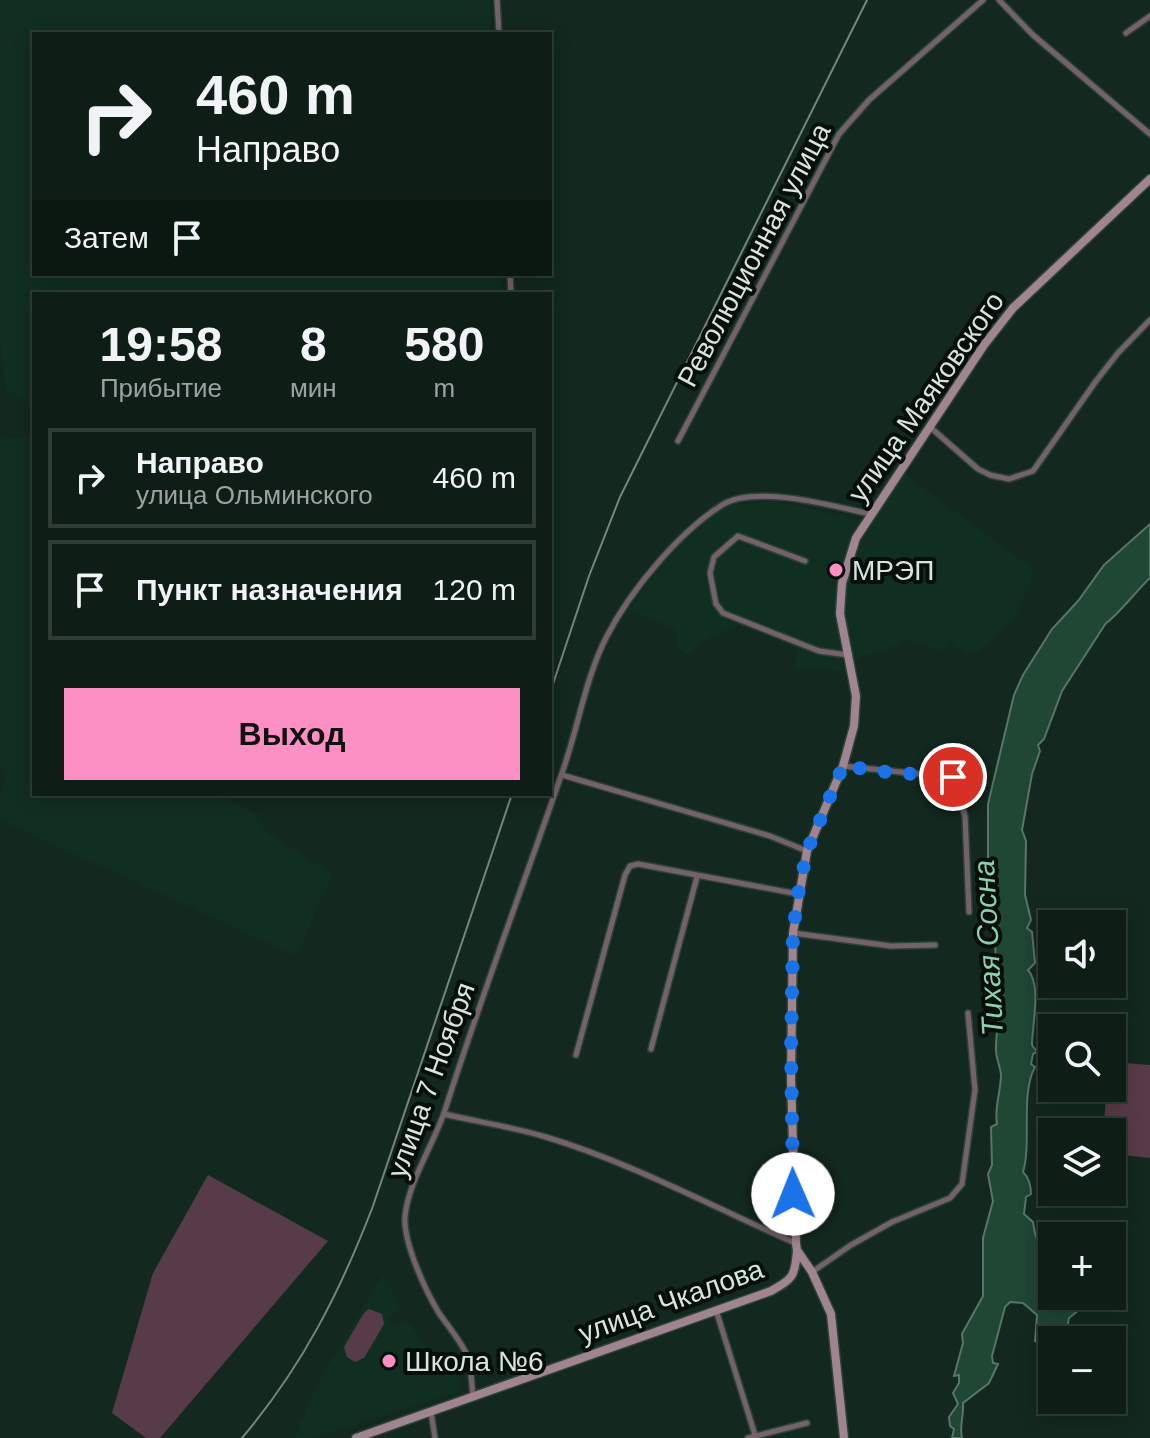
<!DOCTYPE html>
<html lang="ru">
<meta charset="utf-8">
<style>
body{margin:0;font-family:Helvetica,sans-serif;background:#17271f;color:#f1f3f6;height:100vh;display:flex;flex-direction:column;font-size:30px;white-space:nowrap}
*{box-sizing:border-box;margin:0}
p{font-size:26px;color:#9ba2a1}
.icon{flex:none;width:44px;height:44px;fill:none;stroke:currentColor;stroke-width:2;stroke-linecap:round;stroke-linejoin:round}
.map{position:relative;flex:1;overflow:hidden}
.drawer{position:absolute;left:32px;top:292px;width:520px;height:504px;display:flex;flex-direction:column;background:#0e1e16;border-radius:0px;box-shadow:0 4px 20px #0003,0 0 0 2px #2e3c35}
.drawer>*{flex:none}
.hud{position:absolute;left:32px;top:32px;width:520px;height:244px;border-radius:0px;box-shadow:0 4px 20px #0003,0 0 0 2px #2e3c35;background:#0e1e16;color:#f1f3f6;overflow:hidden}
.controls{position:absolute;left:1038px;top:910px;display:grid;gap:16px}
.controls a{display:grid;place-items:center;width:88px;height:88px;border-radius:0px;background:#0e1e16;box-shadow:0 4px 20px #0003,0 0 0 2px #2e3c35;font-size:40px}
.pin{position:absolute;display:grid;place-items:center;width:68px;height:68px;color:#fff;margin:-34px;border:4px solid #fff;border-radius:50%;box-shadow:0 2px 8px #0007}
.me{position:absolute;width:88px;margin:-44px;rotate:359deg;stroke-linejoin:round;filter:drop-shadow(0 0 6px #0008)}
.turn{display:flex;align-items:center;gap:28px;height:168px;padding:0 32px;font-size:36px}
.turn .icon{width:104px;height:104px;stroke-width:2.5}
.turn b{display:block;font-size:56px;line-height:68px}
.then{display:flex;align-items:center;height:76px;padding:0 32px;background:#0003;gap:16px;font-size:30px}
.eta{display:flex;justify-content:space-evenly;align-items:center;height:136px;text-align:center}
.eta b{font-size:48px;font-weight:700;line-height:56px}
.action{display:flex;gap:16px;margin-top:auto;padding:16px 32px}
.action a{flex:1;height:92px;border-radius:0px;background:#fc8fc3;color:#111;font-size:32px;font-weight:700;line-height:92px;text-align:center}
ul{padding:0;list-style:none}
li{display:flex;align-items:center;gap:24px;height:100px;margin:0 16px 12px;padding:0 16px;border:4px solid #2e3c35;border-radius:0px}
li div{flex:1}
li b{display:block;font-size:30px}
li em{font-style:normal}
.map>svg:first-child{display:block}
</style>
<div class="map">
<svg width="1150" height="1438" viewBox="0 0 1150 1438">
<rect width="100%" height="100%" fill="#13281e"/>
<!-- built -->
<g fill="#112f21">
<polygon points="0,0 490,0 491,34 34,34 34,274 501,274 502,294 34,294 34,405 6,390 0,341"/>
<polygon points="34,436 34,794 214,794 257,813 263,829 332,874 297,956 0,820 0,798 7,771 0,768 0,439"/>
<polygon points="905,474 1034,570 1029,586 1014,619 979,651 968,653 949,643 941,651 905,640 884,652 861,656 848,672 810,667 794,669 798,649 752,629 735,626 708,638 686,655 677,647 678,631 628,610 657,570 706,521 729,505 774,501 870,522"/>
<polygon points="383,1275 400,1308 387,1319 396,1327 406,1319 432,1355 424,1366 434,1375 448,1364 463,1366 459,1392 311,1438 296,1438 295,1434 301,1433 299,1420 307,1418 305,1410 314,1389"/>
</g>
<!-- green -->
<g fill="#583b48">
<polygon points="1112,1062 1150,1065 1150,1158 1112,1154 1112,1132 1103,1132 1107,1088 1112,1088"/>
<polygon points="208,1175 328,1241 160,1438 146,1438 112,1413 153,1273"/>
<polygon points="369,1309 382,1314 384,1324 364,1358 355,1362 347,1357 344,1347 364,1313"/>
</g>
<!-- water -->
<path fill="#204634" stroke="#577667" stroke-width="2" d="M1150 524V578C1139 588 1115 618 1106 623L1062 691 1044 739 1038 745 1040 751 1032 774 1022 830 1026 841 1025 895 1031 920 1027 928 1032 932 1035 963 1028 970C1042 986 1032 1024 1032 1045L1037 1052 1033 1054 1031 1064 1035 1067C1020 1094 1032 1142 1023 1172 1029 1178 1031 1186 1031 1194L1026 1197 1024 1214 1033 1222C1035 1237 1038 1249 1052 1255V1296H1084L1080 1299 1084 1306 1069 1318 1065 1340H1052V1353L1035 1341 1037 1315 1023 1303 1010 1302 1005 1307 992 1356 993 1363 998 1364 989 1383 963 1403C964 1416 959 1426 962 1438H952L954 1429 950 1426 949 1417 958 1404 953 1393 959 1383V1375L954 1376 963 1343 962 1334 983 1296V1238L993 1201 988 1174 992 1165 991 1127 997 1124C994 1107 1001 1092 1001 1074 1000 1066 996 1058 996 1050 995 1032 1003 1005 999 988 996 970 993 945 998 927L992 917 983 871 988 863V804L1014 695 1023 675 1052 629 1078 601 1104 565Z"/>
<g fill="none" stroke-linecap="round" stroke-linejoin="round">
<defs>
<g id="street">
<polyline points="497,0 499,34"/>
<polyline points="999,0 1033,35 1150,134"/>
<polyline points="1126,33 1150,16"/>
<polyline points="510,274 511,294"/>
<polyline points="930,427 978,469 990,475 1009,479 1033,471 1096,381 1118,353 1150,320"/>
<polyline points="678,441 839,134 869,100 983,0"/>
<polyline points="805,561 738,536 714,557 710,573 716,604 723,613 819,651 848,655"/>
<polyline points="843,766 968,779"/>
<polyline points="562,775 770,836 807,851"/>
<polyline points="953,777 965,816 969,912"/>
<polyline points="793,933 891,946 935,945"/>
<polyline points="651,1049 697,877"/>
<polyline points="576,1055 625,875 630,866 638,864 798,894"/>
<path d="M444 1114C478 1122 513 1127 546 1137 632 1163 713 1207 795 1243"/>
<polyline points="812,1272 851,1245 892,1222 950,1198 962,1184 975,1090 968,1013"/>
<polyline points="716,1310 755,1435"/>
<path d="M473 1395C471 1382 472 1364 466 1353 459 1339 448 1326 439 1313 426 1292 403 1242 405 1217 408 1182 434 1144 445 1110 481 997 523 886 562 773 578 729 585 678 607 636 630 591 679 532 722 505 755 484 833 506 870 514"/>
<polyline points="431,1412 435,1438"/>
<polyline points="748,1438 807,1423"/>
</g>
<g id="secondary">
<path d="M356 1438 771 1291C793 1279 795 1276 797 1251"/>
<polyline points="844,1438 831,1314 812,1272 797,1250 796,1244 791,1078 793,933 807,851 843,766 854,726 856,696 840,614 842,583 856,538 984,345 1013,308 1150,179"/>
</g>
</defs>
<!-- street casing -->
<use href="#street" stroke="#2f4239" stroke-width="8"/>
<!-- secondary casing -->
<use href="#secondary" stroke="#2f4239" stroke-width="11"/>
<!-- street -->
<use href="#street" stroke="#736269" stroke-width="5"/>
<!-- secondary -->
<use href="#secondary" stroke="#a08590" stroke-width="8"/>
<!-- rail -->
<g stroke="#75867e" stroke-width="2">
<polyline points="550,693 589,576 620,497 867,0"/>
<path d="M242 1438C302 1367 340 1292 373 1206L512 794"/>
</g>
</g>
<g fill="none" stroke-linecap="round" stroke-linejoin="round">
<!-- route -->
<polyline stroke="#1a73e8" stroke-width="14" stroke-dasharray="0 25.2" points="793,1194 791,1049 793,933 798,894 807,851 843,766 887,772 953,777"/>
</g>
<!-- markers -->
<g fill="#fc8fc3" stroke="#060f0a" stroke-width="3">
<circle cx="836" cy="570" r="8"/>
<circle cx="389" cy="1361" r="8"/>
</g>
<g text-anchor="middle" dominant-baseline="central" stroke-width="8" stroke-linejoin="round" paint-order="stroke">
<!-- street labels -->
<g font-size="28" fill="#d8e5de" stroke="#060f0a">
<text transform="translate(754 255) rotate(-62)">Революционная улица</text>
<text transform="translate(926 397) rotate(-55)">улица Маяковского</text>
<text transform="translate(431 1080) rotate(-70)">улица 7 Ноября</text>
<text transform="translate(671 1301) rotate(-20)">улица Чкалова</text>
</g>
<!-- poi labels -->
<g font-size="28" fill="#d8e5de" stroke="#060f0a" text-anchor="start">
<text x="852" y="570">МРЭП</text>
<text x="405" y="1361">Школа №6</text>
</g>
<!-- water labels -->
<g font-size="30" font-style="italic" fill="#8dd0ad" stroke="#060f0a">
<text transform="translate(988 948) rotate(-93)">Тихая Сосна</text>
</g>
</g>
</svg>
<div class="controls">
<a><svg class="icon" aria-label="sound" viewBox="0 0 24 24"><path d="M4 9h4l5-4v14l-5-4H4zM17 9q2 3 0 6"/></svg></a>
<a><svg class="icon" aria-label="search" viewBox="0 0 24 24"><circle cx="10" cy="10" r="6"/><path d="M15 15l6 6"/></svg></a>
<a><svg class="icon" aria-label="layers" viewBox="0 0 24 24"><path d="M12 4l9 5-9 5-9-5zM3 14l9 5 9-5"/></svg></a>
<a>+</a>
<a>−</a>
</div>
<div class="pin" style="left:953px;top:777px;background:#d93025"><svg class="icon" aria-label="arrive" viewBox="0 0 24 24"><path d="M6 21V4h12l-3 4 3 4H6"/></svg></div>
<svg class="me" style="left:793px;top:1194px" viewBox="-20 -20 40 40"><circle r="19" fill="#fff"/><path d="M0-13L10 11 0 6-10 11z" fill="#1a73e8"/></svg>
<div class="hud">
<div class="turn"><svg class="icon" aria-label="right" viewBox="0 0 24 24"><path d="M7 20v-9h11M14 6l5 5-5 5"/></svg><div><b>460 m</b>Направо</div></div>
<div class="then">Затем<svg class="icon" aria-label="arrive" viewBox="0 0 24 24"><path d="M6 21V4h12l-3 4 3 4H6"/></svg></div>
</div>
<section class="drawer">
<div class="eta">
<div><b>19:58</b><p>Прибытие</p></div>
<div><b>8</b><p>мин</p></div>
<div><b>580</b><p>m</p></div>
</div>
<ul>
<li><svg class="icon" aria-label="right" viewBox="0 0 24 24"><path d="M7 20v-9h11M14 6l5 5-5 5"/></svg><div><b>Направо</b><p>улица Ольминского</p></div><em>460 m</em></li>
<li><svg class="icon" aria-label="arrive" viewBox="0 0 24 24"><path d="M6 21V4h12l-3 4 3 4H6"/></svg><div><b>Пункт назначения</b></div><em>120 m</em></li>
</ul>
<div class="action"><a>Выход</a></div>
</section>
</div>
